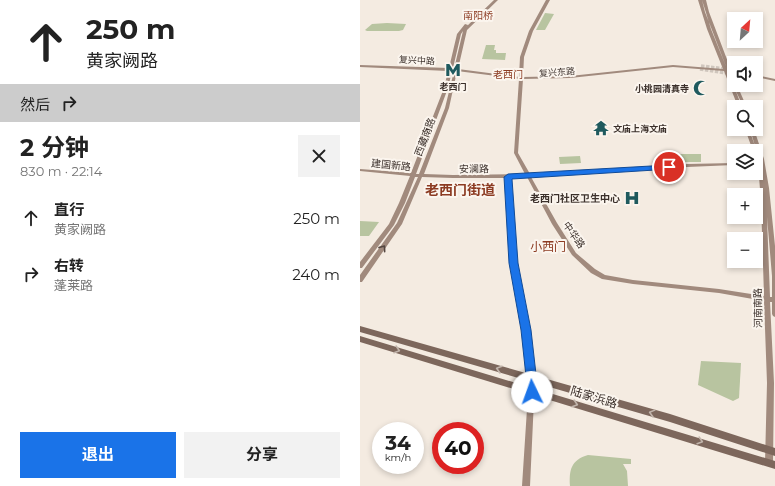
<!DOCTYPE html>
<html lang="zh">
<meta charset="utf-8">
<style>
body{margin:0;font-family:Montserrat,"Noto Sans SC",sans-serif;background:#f2f2f2;color:#222;height:100vh;display:flex;flex-direction:column;font-size:15px;white-space:nowrap}
*{box-sizing:border-box;margin:0}
p{font-size:13px;color:#767676}
.icon{flex:none;width:22px;height:22px;fill:none;stroke:currentColor;stroke-width:2;stroke-linecap:round;stroke-linejoin:round}
.map{position:relative;flex:1;overflow:hidden}
.side{display:flex;flex-direction:column;background:#fff;width:360px}
.side>*{flex:none}
.guide{background:#fff;color:#222;overflow:hidden}
.needle{width:26px;rotate:26deg}
.fabs{position:absolute;left:367px;top:12px;display:grid;gap:8px}
.fabs a{display:grid;place-items:center;width:36px;height:36px;border-radius:0px;background:#fff;box-shadow:0 2px 6px #0003;font-size:20px}
.speed{position:absolute;left:12px;top:422px;display:flex;gap:8px;font-size:20px;font-weight:700;text-align:center}
.speed>*{display:grid;place-content:center;width:52px;height:52px;border-radius:50%;background:#fff;box-shadow:0 2px 6px #0003;line-height:1}
.speed small{font-size:10px;font-weight:400}
.speed .limit{border:6px solid #d22;background:#fff;color:#111}
.pin{position:absolute;display:grid;place-items:center;width:34px;height:34px;color:#fff;margin:-17px;border:2px solid #fff;border-radius:50%;box-shadow:0 1px 4px #0007}
.me{position:absolute;width:44px;margin:-22px;rotate:357deg;stroke-linejoin:round;filter:drop-shadow(0 0 3px #0008)}
.turn{display:flex;align-items:center;gap:14px;height:84px;padding:0 20px;font-size:18px}
.turn .icon{width:52px;height:52px;stroke-width:2.5}
.turn b{display:block;font-size:28px;line-height:34px}
.then{display:flex;align-items:center;height:38px;padding:0 20px;background:#0003;gap:8px;font-size:15px}
.round{display:grid;place-items:center;flex:none;width:42px;height:42px;border-radius:0px;background:#f2f2f2}
.overview{display:flex;align-items:center;justify-content:space-between;height:68px;padding:0 20px}
h1{font-size:24px;font-weight:700;line-height:30px}
.primary-button{display:flex;gap:8px;margin-top:auto;padding:8px 20px}
.primary-button a{flex:1;height:46px;border-radius:0px;background:#1a73e8;color:#fff;font-size:16px;font-weight:700;line-height:46px;text-align:center}
.primary-button a+a{background:#f2f2f2;color:#222}
ul{padding:0;list-style:none}
li{display:flex;align-items:center;gap:12px;height:56px;padding:0 20px}
li div{flex:1}
li b{display:block;font-size:15px}
li em{font-style:normal}
main{display:flex;flex:1;min-height:0}
.map>svg:first-child{display:block}
</style>
<main>
<section class="side">
<div class="guide">
<div class="turn"><svg class="icon" aria-label="ahead" viewBox="0 0 24 24"><path d="M12 20V5M6 11l6-6 6 6"/></svg><div><b>250 m</b>黄家阙路</div></div>
<div class="then">然后<svg class="icon" aria-label="right" viewBox="0 0 24 24"><path d="M7 20v-9h11M14 6l5 5-5 5"/></svg></div>
</div>
<div class="overview"><div><h1>2 分钟</h1><p>830 m · 22:14</p></div><a class="round"><svg class="icon" aria-label="close" viewBox="0 0 24 24"><path d="M6 6l12 12M18 6L6 18"/></svg></a></div>
<ul>
<li><svg class="icon" aria-label="ahead" viewBox="0 0 24 24"><path d="M12 20V5M6 11l6-6 6 6"/></svg><div><b>直行</b><p>黄家阙路</p></div><em>250 m</em></li>
<li><svg class="icon" aria-label="right" viewBox="0 0 24 24"><path d="M7 20v-9h11M14 6l5 5-5 5"/></svg><div><b>右转</b><p>蓬莱路</p></div><em>240 m</em></li>
</ul>
<div class="primary-button"><a>退出</a><a>分享</a></div>
</section>
<div class="map">
<svg width="415" height="486" viewBox="0 0 415 486">
<rect width="100%" height="100%" fill="#f4ebe1"/>
<!-- green -->
<g fill="#b8c4a0">
<polygon points="185,13 194,14 185,30 176,30"/>
<polygon points="27,23 46,24 43,30 39,31 7,31 5,30 12,24"/>
<polygon points="126,45 135,45 134,50 136,50 136,53 146,53 145,60 122,59"/>
<polygon points="320,154 341,154 341,162 322,162"/>
<polygon points="220,156 221,163 200,164 199,157"/>
<polygon points="0,221 19,222 9,236 0,236"/>
<polygon points="341,361 381,363 379,398 373,401 338,385"/>
<path d="M228 455 271 459V464H263L267 471 268 486H210C209 470 211 460 228 455Z"/>
</g>
<g fill="none" stroke-linecap="round" stroke-linejoin="round">
<!-- secondary-tunnel -->
<g stroke="#cfc6bd" stroke-width="3.5" stroke-dasharray="3.5 1.5" stroke-linecap="butt">
<polyline points="341,66 374,70"/>
<polyline points="340,69 374,74"/>
<polyline points="396,74 398,74"/>
</g>
<!-- secondary -->
<g fill="#a18a7d" fill-rule="evenodd">
<path d="M134 0H138L107 30 98 69 159 77 160 57 169 31 186 0H190L173 31 164 57 163 77 210 76 313 65 363 69 347 29 338 0H342L351 29 367 69 345 12 342 0H346L349 12 371 70H374V72H372L374 78V85H377L384 101 382 102H381L375 89 382 107H378L364 71 313 67 210 78 163 79 158 153 170 174 327 164 374 163V165L327 167 171 177 197 223 216 253 235 269 245 275 273 280 359 289 404 296 401 202 399 177 396 162V153H398L397 151 396 152V151H393L385 129H389L395 146 390 129H394L404 159 409 188 415 246V317L413 316 412 314V302H410L414 383 413 462 412 465 409 466 406 465 405 462 407 383 404 301 359 293 273 284 242 279 231 273 212 255 192 224 167 177H150L157 263 169 330 175 378 170 486H162L169 378 163 330 151 263 146 178H93L62 177 42 224 2 282H0V275L37 223 58 177H55L45 203 34 225 2 268H0V262L29 224 39 203 50 176 0 171V169L51 173 84 88 88 71 0 67V65L89 68 97 34 105 24 108 25 106 27ZM103 31 94 69 93 68 101 34ZM92 71H94L85 108 59 174H56L88 88ZM97 71 159 79 154 153 165 174 93 175 64 174 89 108ZM407 217 412 276V297H410Z"/>
<polygon points="396,75 415,79 415,81 396,77"/>
</g>
<!-- primary -->
<g fill="#7d675c" fill-rule="evenodd">
<polygon points="0,326 310,414 415,448 415,456 310,422 0,332"/>
<polygon points="0,336 415,461 415,469 0,342"/>
</g>
</g>
<!-- one-way arrows -->
<defs><path id="oneway-chevron" d="M-2-3.5L2.5 0L-2 3.5" fill="none" stroke-width="1.6" stroke-linecap="round" stroke-linejoin="round"/></defs>
<use stroke="#544640" href="#oneway-chevron" transform="translate(23 248) rotate(-54)"/>
<g stroke="#c2b5ac">
<use href="#oneway-chevron" transform="translate(37 350) rotate(17)"/>
<use href="#oneway-chevron" transform="translate(139 369) rotate(-164)"/>
<use href="#oneway-chevron" transform="translate(215 404) rotate(17)"/>
<use href="#oneway-chevron" transform="translate(292 413) rotate(-165)"/>
<use href="#oneway-chevron" transform="translate(340 441) rotate(17)"/>
</g>
<!-- route -->
<polygon fill="#1a73e8" stroke="#114b97" points="309,165 311,165 311,169 152,179 158,263 171,330 178,392 177,395 172,397 168,395 161,330 149,263 144,177 148,174"/>
<!-- icons -->
<defs>
<symbol id="metro-bare" viewBox="-9 -9 18 18"><path d="M-5.5 5V-5H-3L0 0L3-5H5.5V5H3V-.5L0 4L-3-.5V5Z" fill="#1f5a5e" stroke="#fbf5ee" stroke-width="2.5" paint-order="stroke"/></symbol>
<symbol id="mosque-bare" viewBox="-9 -9 18 18"><path d="M3.5-4.9A6 6 0 1 0 3.5 4.9A5 5 0 1 1 3.5-4.9Z" fill="#1f5a5e" stroke="#fbf5ee" stroke-width="2.5" paint-order="stroke"/></symbol>
<symbol id="temple-bare" viewBox="-9 -9 18 18"><path d="M0-6L5-2H3V0L6.5 2.5H4V6H1.5V3h-3V6H-4V2.5H-6.5L-3 0V-2H-5Z" fill="#1f5a5e" stroke="#fbf5ee" stroke-width="2.5" paint-order="stroke"/></symbol>
<symbol id="hospital-bare" viewBox="-9 -9 18 18"><path d="M-5-5h3v3.5h4V-5h3V5h-3V1.5h-4V5h-3Z" fill="#1f5a5e" stroke="#fbf5ee" stroke-width="2.5" paint-order="stroke"/></symbol>
</defs>
<g fill-rule="evenodd">
<use href="#metro-bare" x="82" y="59" width="22" height="22"/>
<use href="#mosque-bare" x="330" y="77" width="22" height="22"/>
<use href="#temple-bare" x="230" y="117" width="22" height="22"/>
<use href="#hospital-bare" x="261" y="187" width="22" height="22"/>
</g>
<g text-anchor="middle" dominant-baseline="central" stroke-width="4" stroke-linejoin="round" paint-order="stroke">
<!-- far-street labels -->
<g font-size="9" fill="#3b302b" stroke="#fbf5ee">
<text transform="translate(57 60) rotate(3)">复兴中路</text>
<text transform="translate(197 72) rotate(-4)">复兴东路</text>
</g>
<!-- far-poi labels -->
<g font-size="9" font-weight="bold" fill="#3b302b" stroke="#fbf5ee">
<text x="93" y="86">老西门</text>
<text x="329" y="88" text-anchor="end">小桃园清真寺</text>
<text x="253" y="128" text-anchor="start">文庙上海文庙</text>
</g>
<!-- far-quarter labels -->
<g font-size="10" fill="#8c3b22" stroke="#fbf5ee">
<text x="118" y="15">南阳桥</text>
<text x="148" y="74">老西门</text>
</g>
<!-- street labels -->
<g font-size="10" fill="#3b302b" stroke="#fbf5ee">
<text transform="translate(65 137) rotate(-69)">西藏南路</text>
<text transform="translate(31 165) rotate(6)">建国新路</text>
<text transform="translate(114 169) rotate(-1)">安澜路</text>
<text transform="translate(214 235) rotate(55)">中华路</text>
<text transform="translate(398 308) rotate(-91)">河南南路</text>
</g>
<!-- poi labels -->
<g font-size="10" font-weight="bold" fill="#3b302b" stroke="#fbf5ee" text-anchor="end">
<text x="260" y="198">老西门社区卫生中心</text>
</g>
<!-- quarter labels -->
<g font-size="12" fill="#8c3b22" stroke="#fbf5ee">
<text x="188" y="246">小西门</text>
</g>
<!-- near-street labels -->
<g font-size="12" fill="#3b302b" stroke="#fbf5ee">
<text transform="translate(234 397) rotate(17)">陆家浜路</text>
</g>
<!-- district labels -->
<g font-size="14" font-weight="bold" fill="#8c3b22" stroke="#fbf5ee">
<text x="100" y="190">老西门街道</text>
</g>
</g>
</svg>
<div class="fabs">
<a><svg class="needle" viewBox="-14 -14 28 28"><path d="M0-13l5 13h-10z" fill="#e53935"/><path d="M0 13l5-13h-10z" fill="#767676"/></svg></a>
<a><svg class="icon" aria-label="sound" viewBox="0 0 24 24"><path d="M4 9h4l5-4v14l-5-4H4zM17 9q2 3 0 6"/></svg></a>
<a><svg class="icon" aria-label="search" viewBox="0 0 24 24"><circle cx="10" cy="10" r="6"/><path d="M15 15l6 6"/></svg></a>
<a><svg class="icon" aria-label="layers" viewBox="0 0 24 24"><path d="M12 4l9 5-9 5-9-5zM3 14l9 5 9-5"/></svg></a>
<a>+</a>
<a>−</a>
</div>
<div class="speed"><div>34<small>km/h</small></div><div class="limit">40</div></div>
<div class="pin" style="left:309px;top:167px;background:#d93025"><svg class="icon" aria-label="arrive" viewBox="0 0 24 24"><path d="M6 21V4h12l-3 4 3 4H6"/></svg></div>
<svg class="me" style="left:172px;top:392px" viewBox="-20 -20 40 40"><circle r="19" fill="#fff"/><path d="M0-13L10 11 0 6-10 11z" fill="#1a73e8"/></svg>
</div>
</main>
